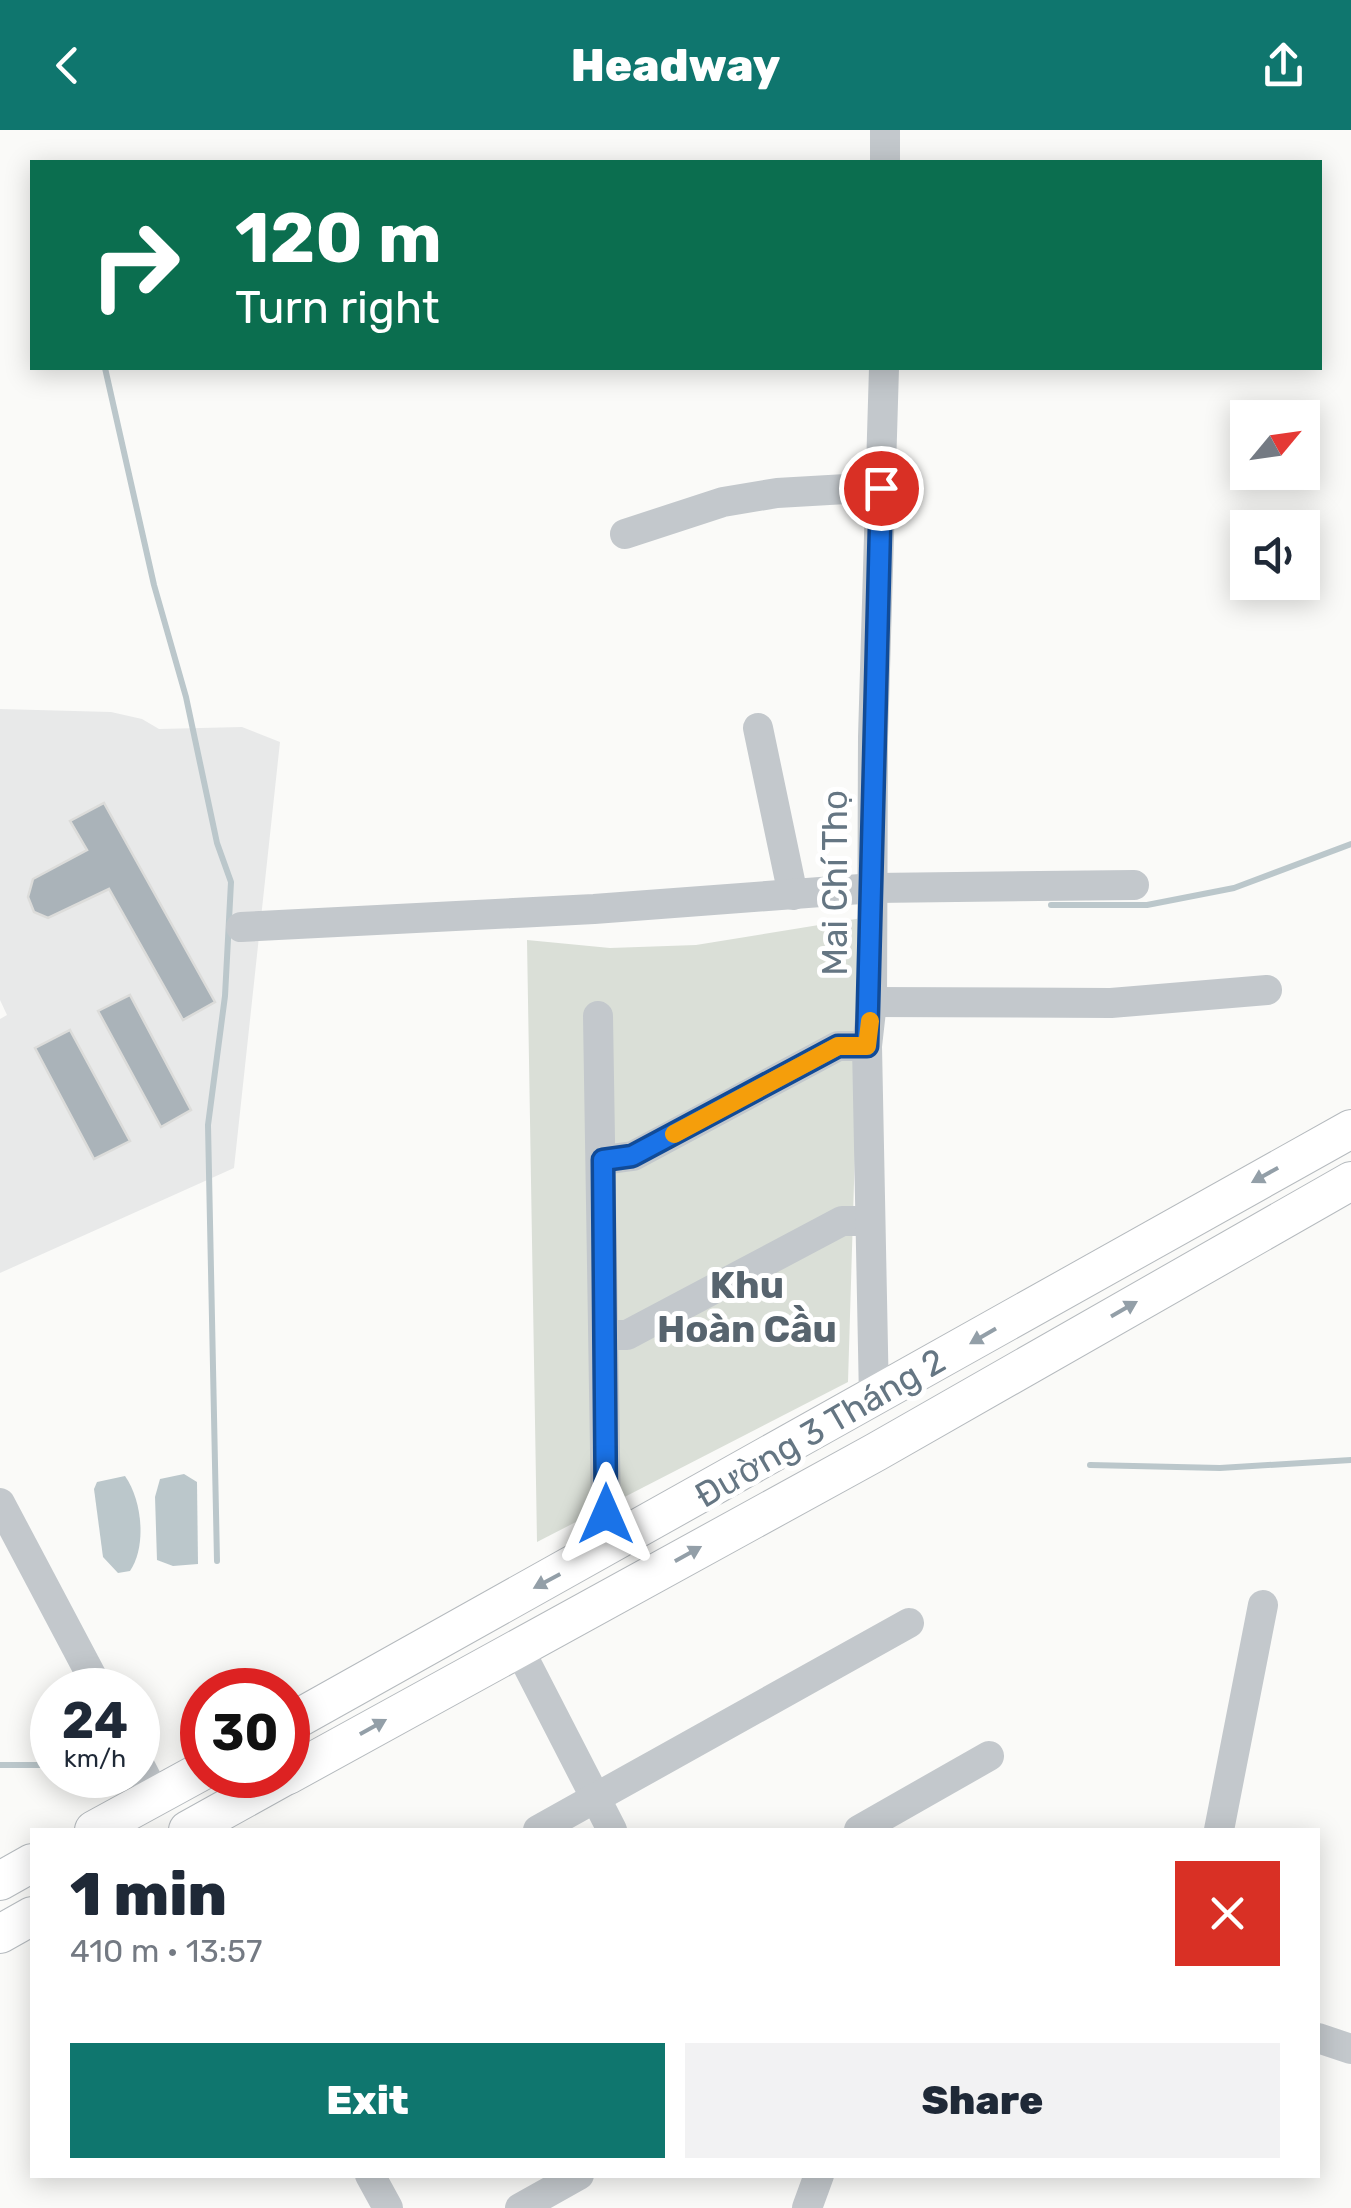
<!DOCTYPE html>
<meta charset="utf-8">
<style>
body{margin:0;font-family:Rubik,sans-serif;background:#f2f2f3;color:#1f2937;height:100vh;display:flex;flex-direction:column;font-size:38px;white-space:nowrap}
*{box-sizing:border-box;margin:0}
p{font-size:32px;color:#747a83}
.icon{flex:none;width:55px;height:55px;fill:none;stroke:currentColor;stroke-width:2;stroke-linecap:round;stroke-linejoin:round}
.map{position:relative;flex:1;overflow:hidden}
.panel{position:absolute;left:30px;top:1698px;width:1290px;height:350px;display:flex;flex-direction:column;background:#fff;border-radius:0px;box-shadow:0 5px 25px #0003}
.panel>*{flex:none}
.banner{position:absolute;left:30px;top:30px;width:1292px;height:210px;border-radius:0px;box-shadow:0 5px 25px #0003;background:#0b6e4f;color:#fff;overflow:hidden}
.needle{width:65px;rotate:61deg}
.controls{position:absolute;left:1230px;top:270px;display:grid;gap:20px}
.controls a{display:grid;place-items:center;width:90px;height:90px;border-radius:0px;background:#fff;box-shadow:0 5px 25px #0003;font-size:50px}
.speed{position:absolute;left:30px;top:1538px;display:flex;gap:20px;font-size:50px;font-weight:700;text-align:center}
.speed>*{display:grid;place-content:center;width:130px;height:130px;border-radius:50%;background:#fff;box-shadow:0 5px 25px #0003;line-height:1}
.speed small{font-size:25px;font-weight:400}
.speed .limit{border:15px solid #d22;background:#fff;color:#111}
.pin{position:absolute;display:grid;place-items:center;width:85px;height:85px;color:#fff;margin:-42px;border:5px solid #fff;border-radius:50%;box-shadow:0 2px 10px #0007}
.me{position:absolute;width:110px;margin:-55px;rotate:0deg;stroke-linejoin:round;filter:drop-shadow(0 0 8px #0008)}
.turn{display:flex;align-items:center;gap:35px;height:210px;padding:0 40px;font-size:45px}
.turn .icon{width:130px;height:130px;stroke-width:2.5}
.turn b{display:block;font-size:70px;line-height:85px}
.round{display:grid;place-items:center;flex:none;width:105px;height:105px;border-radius:0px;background:#f2f2f3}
.head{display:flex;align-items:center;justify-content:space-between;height:170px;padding:0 40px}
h1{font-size:60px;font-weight:800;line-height:75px}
.action{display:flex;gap:20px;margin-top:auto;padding:20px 40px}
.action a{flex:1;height:115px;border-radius:0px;background:#0f766e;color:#fff;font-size:40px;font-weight:800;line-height:115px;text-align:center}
.action a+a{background:#f2f2f3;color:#1f2937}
header{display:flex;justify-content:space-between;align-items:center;height:130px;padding:0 40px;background:#0f766e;color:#fff;font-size:45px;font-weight:800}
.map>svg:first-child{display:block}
</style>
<header><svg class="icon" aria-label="back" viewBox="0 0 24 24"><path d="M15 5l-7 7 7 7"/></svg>Headway<svg class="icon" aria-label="share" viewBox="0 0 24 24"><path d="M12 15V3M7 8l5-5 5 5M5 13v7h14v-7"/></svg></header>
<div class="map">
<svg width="1351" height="2078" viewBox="0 0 1351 2078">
<rect width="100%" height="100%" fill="#fafaf8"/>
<!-- built -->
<polygon fill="#e8e9e9" points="0,579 111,582 142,589 159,599 242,597 280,612 234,1038 0,1143 0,889 7,885 0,870"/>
<!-- green -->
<polygon fill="#dadfd7" points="862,788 848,1252 537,1412 527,810 610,818 696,815"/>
<!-- water -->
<g fill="#bbc7cb">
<polygon points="184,1344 197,1352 198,1434 173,1436 157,1430 155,1367 160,1349"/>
<path d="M125 1346C142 1370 147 1416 130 1441L118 1443 103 1427 94 1359 97 1352Z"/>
</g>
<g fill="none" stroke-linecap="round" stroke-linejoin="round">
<!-- stream -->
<g stroke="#bbc7cb" stroke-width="6">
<polyline points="105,238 154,455 186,567 217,713 231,752 225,866 208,995 217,1431"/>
<polyline points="1051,775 1147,775 1234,758 1351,714"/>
<polyline points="1090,1335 1220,1338 1351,1330"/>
<polyline points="0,1635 52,1635"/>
</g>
</g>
<!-- building -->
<g fill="#aab3b9" stroke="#dcdcda" stroke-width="2.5">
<polygon points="104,673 215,872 183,890 109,759 48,788 34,782 28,767 33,749 87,720 70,691"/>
<polygon points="130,865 191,980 161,997 98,881"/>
<polygon points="70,900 130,1011 94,1029 35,918"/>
</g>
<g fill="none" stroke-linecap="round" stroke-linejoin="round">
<defs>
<g id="major">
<polyline points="288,1594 1351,999"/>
<polyline points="288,1645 876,1322 1351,1051"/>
<polyline points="94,1700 202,1641"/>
<polyline points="188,1700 287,1645"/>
<polyline points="0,1751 32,1733"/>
<polyline points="0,1804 32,1786"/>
</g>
</defs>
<!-- major casing -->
<use href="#major" stroke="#b5babe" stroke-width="40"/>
<!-- minor -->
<g stroke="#c3c8cc" stroke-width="30">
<polyline points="885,0 885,32"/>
<polyline points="625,404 723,372 777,363 881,357"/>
<polyline points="758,598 793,765"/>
<polyline points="241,797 594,779 874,758 1134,755"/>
<polyline points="872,872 1111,873 1267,860"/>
<polyline points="598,886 606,1384 622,1410"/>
<polyline points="603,1030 633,1026 838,916 867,916"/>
<polyline points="605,1205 627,1205 842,1091 870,1091"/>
<polyline points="874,1269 867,916 872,872 873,607 884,238"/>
<polyline points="0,1373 99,1560"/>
<polyline points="518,1517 612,1700"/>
<polyline points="138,1632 156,1667"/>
<polyline points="538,1700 909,1493"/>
<polyline points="859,1700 989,1626"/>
<polyline points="1219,1700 1263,1475"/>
<polyline points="1318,1908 1351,1919"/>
<polyline points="370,2045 388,2078"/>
<polyline points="520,2078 579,2045"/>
<polyline points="807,2078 819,2045"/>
</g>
<!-- major -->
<use href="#major" stroke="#fff" stroke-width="38"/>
</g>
<!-- one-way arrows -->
<defs><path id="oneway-solid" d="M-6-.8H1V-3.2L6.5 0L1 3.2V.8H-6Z" transform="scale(2.5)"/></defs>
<g fill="#939fa8">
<use href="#oneway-solid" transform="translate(1265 1045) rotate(151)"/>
<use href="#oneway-solid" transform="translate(1124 1179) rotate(-30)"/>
<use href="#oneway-solid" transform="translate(983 1206) rotate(150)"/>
<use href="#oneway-solid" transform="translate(688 1424) rotate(-29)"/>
<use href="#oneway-solid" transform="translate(547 1451) rotate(152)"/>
<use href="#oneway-solid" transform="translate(373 1597) rotate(-29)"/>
</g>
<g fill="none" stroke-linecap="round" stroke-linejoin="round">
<defs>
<polyline id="route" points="606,1384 603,1030 632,1026 838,916 867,916 881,358"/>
</defs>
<!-- route casing -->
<use href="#route" stroke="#114b97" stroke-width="25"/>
<!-- route -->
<use href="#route" stroke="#1a73e8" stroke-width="18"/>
<!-- slow -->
<polyline stroke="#f59e0b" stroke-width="18" points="674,1004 838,916 867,916 870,891"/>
</g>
<g text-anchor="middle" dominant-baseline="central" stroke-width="10" stroke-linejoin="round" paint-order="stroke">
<!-- street labels -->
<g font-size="35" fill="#657683" stroke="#fff">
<text transform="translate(835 753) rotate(-90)">Mai Chí Thọ</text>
<text transform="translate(820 1298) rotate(-30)">Đường 3 Tháng 2</text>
</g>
<!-- neighbourhood labels -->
<g font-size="38" font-weight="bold" fill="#57646e" stroke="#fff">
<text x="747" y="1155">Khu<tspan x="747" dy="44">Hoàn Cầu</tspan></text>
</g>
</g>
</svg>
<div class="controls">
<a><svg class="needle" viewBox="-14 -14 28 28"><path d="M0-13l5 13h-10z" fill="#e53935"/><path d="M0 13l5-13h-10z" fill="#747a83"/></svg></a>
<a><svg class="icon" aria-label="sound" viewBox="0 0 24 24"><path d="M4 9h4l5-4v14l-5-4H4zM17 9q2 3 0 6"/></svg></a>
</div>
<div class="speed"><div>24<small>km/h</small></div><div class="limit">30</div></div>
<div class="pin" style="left:881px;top:358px;background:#d93025"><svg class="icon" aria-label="arrive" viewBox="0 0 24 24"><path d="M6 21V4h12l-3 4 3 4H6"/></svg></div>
<svg class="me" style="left:606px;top:1384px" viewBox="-20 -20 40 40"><path d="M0-17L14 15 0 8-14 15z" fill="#1a73e8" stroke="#fff" stroke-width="4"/></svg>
<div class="banner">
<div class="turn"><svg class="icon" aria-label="right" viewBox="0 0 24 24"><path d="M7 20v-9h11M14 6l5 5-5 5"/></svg><div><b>120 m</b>Turn right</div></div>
</div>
<section class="panel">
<div class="head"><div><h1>1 min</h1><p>410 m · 13:57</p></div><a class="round" style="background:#d93025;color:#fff"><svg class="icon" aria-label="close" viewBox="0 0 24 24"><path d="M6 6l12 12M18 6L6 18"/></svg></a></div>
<div class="action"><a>Exit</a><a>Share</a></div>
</section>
</div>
